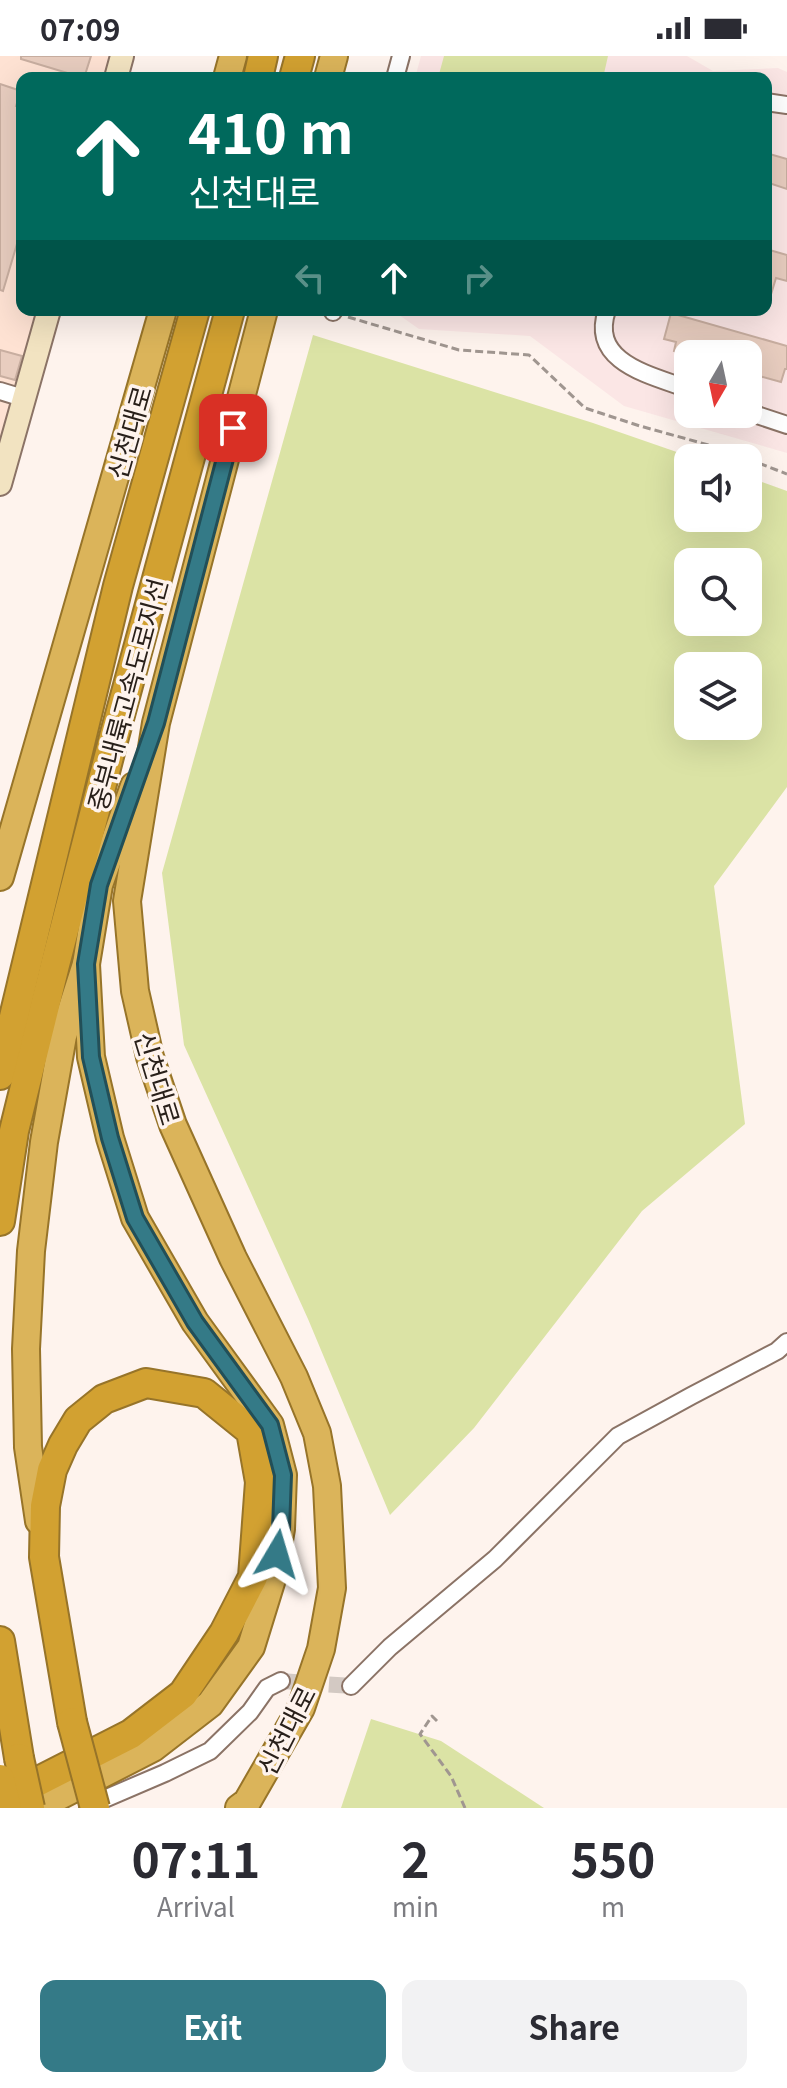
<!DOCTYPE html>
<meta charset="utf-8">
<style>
body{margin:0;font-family:Georgia,"Noto Sans KR",serif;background:#f2f2f3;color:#2b2b33;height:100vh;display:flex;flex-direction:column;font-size:30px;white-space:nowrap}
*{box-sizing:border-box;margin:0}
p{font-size:26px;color:#7c7c81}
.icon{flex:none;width:44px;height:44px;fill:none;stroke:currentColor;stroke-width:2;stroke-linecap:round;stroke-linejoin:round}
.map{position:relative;height:1752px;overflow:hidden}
.side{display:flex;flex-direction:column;background:#fff;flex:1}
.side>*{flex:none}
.guide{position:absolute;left:16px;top:16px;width:756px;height:244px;border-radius:16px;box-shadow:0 8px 32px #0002;background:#00695c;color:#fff;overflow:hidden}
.needle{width:52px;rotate:189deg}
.buttons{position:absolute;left:674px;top:284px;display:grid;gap:16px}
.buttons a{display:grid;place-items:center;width:88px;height:88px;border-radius:16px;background:#fff;box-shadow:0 8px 32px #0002;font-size:40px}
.pin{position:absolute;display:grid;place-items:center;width:68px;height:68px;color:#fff;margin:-34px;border-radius:16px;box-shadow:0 4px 12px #0006}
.me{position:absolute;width:88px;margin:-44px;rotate:7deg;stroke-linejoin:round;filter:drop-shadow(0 0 6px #0008)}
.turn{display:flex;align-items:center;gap:28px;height:168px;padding:0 40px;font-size:36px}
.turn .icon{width:104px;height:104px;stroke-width:2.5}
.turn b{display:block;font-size:56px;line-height:68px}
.lanes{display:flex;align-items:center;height:76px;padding:0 40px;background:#0003;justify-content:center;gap:40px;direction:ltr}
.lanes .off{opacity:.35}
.eta{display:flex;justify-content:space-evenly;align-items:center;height:136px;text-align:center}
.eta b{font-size:48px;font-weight:700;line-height:56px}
.primary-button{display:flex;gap:16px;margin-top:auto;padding:16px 40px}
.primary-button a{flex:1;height:92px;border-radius:16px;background:#347a87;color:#fff;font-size:32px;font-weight:700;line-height:92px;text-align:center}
.primary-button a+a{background:#f2f2f3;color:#2b2b33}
.status{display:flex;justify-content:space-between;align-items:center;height:56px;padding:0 40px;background:#fff;direction:ltr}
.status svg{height:22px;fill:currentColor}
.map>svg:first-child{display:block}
</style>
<div class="status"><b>07:09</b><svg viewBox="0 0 49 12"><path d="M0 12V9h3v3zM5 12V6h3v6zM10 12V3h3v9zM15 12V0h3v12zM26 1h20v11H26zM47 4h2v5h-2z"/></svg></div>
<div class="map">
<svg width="787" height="1752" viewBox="0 0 787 1752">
<rect width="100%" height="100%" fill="#fef3ed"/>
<!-- built -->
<polygon fill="#fee2d3" points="0,0 112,0 106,22 22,22 22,254 45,254 0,424"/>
<!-- education -->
<path fill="#fbe6e5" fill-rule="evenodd" d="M421 0H687L713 15 778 12 787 16V397L624 350 530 280 419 273 392 254H766V22H415ZM688 298H748V358H688Z"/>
<!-- green -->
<g fill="#dbe3a5" fill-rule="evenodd">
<polygon points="444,0 608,0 603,22 438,22"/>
<path d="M313 279 593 367 694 402H688V462H748V421L787 435V731L714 830 745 1068 642 1155 474 1372 390 1459 308 1263 184 989 162 817ZM688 506H748V566H688ZM688 610H748V670H688Z"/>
<polygon points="371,1663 441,1685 544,1752 341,1752"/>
</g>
<!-- building -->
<g fill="#e8cdbf" stroke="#c8aea0" stroke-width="2">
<polygon points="21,0 91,0 84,22 21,3"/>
<polygon points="0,28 21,35 16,50 22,52 22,171 3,235 0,234"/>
<polygon points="766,97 787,103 787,133 766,126"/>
<polygon points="766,193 787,199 787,225 776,222 769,245 766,245"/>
<polygon points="671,257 787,290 787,313 785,313 781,326 748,317 748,298 712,298 701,295 700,298 685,298 674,295 676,286 664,283"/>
<polygon points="0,294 22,300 15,324 0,320"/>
</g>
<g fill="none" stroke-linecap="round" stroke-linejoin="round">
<!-- minor-tunnel -->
<polyline stroke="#d3c9c3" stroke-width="16" stroke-dasharray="16 8" stroke-linecap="butt" points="281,1625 351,1630"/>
<defs>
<g id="minor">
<polyline points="395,22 401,0"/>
<polyline points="766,46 787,49"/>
<path d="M607 254C589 307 651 319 688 333"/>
<polyline points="333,256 333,254"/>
<polyline points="0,335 23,342"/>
<polyline points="748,356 787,369"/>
<polyline points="351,1630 390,1591 495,1503 618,1380 691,1340 777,1295 787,1286"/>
<polyline points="88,1750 165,1717 210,1695 250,1656 267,1632 281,1625"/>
</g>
<g id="secondary">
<polyline points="116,22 122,0"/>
<polyline points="0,428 49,254"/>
</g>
<g id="trunk">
<polyline points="227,22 233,0"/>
<polyline points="328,22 334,0"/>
<polyline points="0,821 163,254"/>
<polyline points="39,1465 28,1391 26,1293 31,1195 44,1086 63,980 86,908 99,829 134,730"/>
<polyline points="36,1752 153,1692 210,1648 251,1591 272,1523 281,1473 283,1419 270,1369 195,1266 135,1162 110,1082 91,1001 86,908"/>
<polyline points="239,1752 247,1746 301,1652 321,1593 332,1532 327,1430 317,1377 294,1321 233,1202 173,1069 150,1001 135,935 127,845 156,667 264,254"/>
</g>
<g id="motorway">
<polyline points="258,22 263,0"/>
<polyline points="294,22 300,0"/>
<polyline points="0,1019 118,530 195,254"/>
<polyline points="0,1165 14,1075 55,909 114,681 230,254"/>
<polyline points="0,1585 19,1702"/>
<polyline points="5,1739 27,1731 131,1678 183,1638 224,1577 253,1521 260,1426 251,1375 204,1337 146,1327 104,1343 78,1364 63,1389 52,1414 45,1450 44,1501 72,1666"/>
</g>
</defs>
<!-- minor casing -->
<use href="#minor" stroke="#8b7366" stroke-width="20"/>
<!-- secondary casing -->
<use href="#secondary" stroke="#8b7366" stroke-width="26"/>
<!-- trunk casing -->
<use href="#trunk" stroke="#977429" stroke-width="30"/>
<!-- motorway casing -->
<use href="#motorway" stroke="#977429" stroke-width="32"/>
<!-- path -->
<g stroke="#a09690" stroke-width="3" stroke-dasharray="8 4" stroke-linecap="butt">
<polyline points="348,261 459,294 529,299 585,352 640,370 723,393 745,402"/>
<polyline points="748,403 787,418"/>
<polyline points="437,1665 432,1660 420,1678 451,1720 465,1752"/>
</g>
<!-- minor -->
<use href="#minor" stroke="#fff" stroke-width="16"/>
<!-- secondary -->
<use href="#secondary" stroke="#f2e3c1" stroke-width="22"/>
<!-- trunk -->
<use href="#trunk" stroke="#dbb45a" stroke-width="26"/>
<!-- motorway -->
<use href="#motorway" stroke="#d2a131" stroke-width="28"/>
<defs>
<g id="motorway-bridge">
<polyline points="72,1666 95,1752"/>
<polyline points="19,1702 30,1752"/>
<polyline points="0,1723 7,1752"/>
</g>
</defs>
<!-- motorway-bridge casing -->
<use href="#motorway-bridge" stroke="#977429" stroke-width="32" stroke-linecap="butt"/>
<!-- motorway-bridge -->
<use href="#motorway-bridge" stroke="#d2a131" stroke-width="28"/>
</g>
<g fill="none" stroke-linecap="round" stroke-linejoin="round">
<defs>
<polyline id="route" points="233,372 156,667 99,829 86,908 91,1001 110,1082 135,1162 195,1266 270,1369 283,1419 281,1473 277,1498"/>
</defs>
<!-- route casing -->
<use href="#route" stroke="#224f58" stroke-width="20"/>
<!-- route -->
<use href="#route" stroke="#347a87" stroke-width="14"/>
</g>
<g text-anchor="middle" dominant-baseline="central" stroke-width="7" stroke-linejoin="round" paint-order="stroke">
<!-- street labels -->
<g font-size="26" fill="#29201a" stroke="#fef3ed">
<text transform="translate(128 376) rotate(-74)">신천대로</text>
<text transform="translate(126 638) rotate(-75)">중부내륙고속도로지선</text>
<text transform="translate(159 1022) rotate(73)">신천대로</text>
<text transform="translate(285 1674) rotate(-63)">신천대로</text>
</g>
</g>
</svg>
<div class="buttons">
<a><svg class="needle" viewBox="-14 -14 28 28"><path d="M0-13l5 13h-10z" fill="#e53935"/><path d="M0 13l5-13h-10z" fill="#7c7c81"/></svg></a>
<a><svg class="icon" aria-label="sound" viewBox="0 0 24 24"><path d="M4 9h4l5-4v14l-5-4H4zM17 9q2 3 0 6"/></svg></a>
<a><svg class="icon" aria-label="search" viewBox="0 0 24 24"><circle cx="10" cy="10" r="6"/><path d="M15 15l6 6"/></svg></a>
<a><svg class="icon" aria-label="layers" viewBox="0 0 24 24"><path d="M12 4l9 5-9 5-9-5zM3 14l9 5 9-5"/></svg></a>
</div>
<div class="pin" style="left:233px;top:372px;background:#d93025"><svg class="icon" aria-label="arrive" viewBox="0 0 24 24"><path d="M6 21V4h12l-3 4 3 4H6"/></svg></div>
<svg class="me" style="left:277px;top:1498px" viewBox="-20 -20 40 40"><path d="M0-17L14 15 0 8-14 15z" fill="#347a87" stroke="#fff" stroke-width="4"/></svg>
<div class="guide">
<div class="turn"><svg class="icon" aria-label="ahead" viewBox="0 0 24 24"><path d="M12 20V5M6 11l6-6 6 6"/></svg><div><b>410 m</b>신천대로</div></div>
<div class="lanes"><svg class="icon off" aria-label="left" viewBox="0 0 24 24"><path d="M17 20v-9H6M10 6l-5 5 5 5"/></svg><svg class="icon" aria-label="ahead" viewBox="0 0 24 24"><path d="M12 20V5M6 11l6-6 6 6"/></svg><svg class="icon off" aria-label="right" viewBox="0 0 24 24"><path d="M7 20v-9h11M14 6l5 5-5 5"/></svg></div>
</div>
</div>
<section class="side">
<div class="eta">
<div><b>07:11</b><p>Arrival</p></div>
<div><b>2</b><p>min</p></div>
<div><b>550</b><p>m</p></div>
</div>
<div class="primary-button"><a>Exit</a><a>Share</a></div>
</section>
